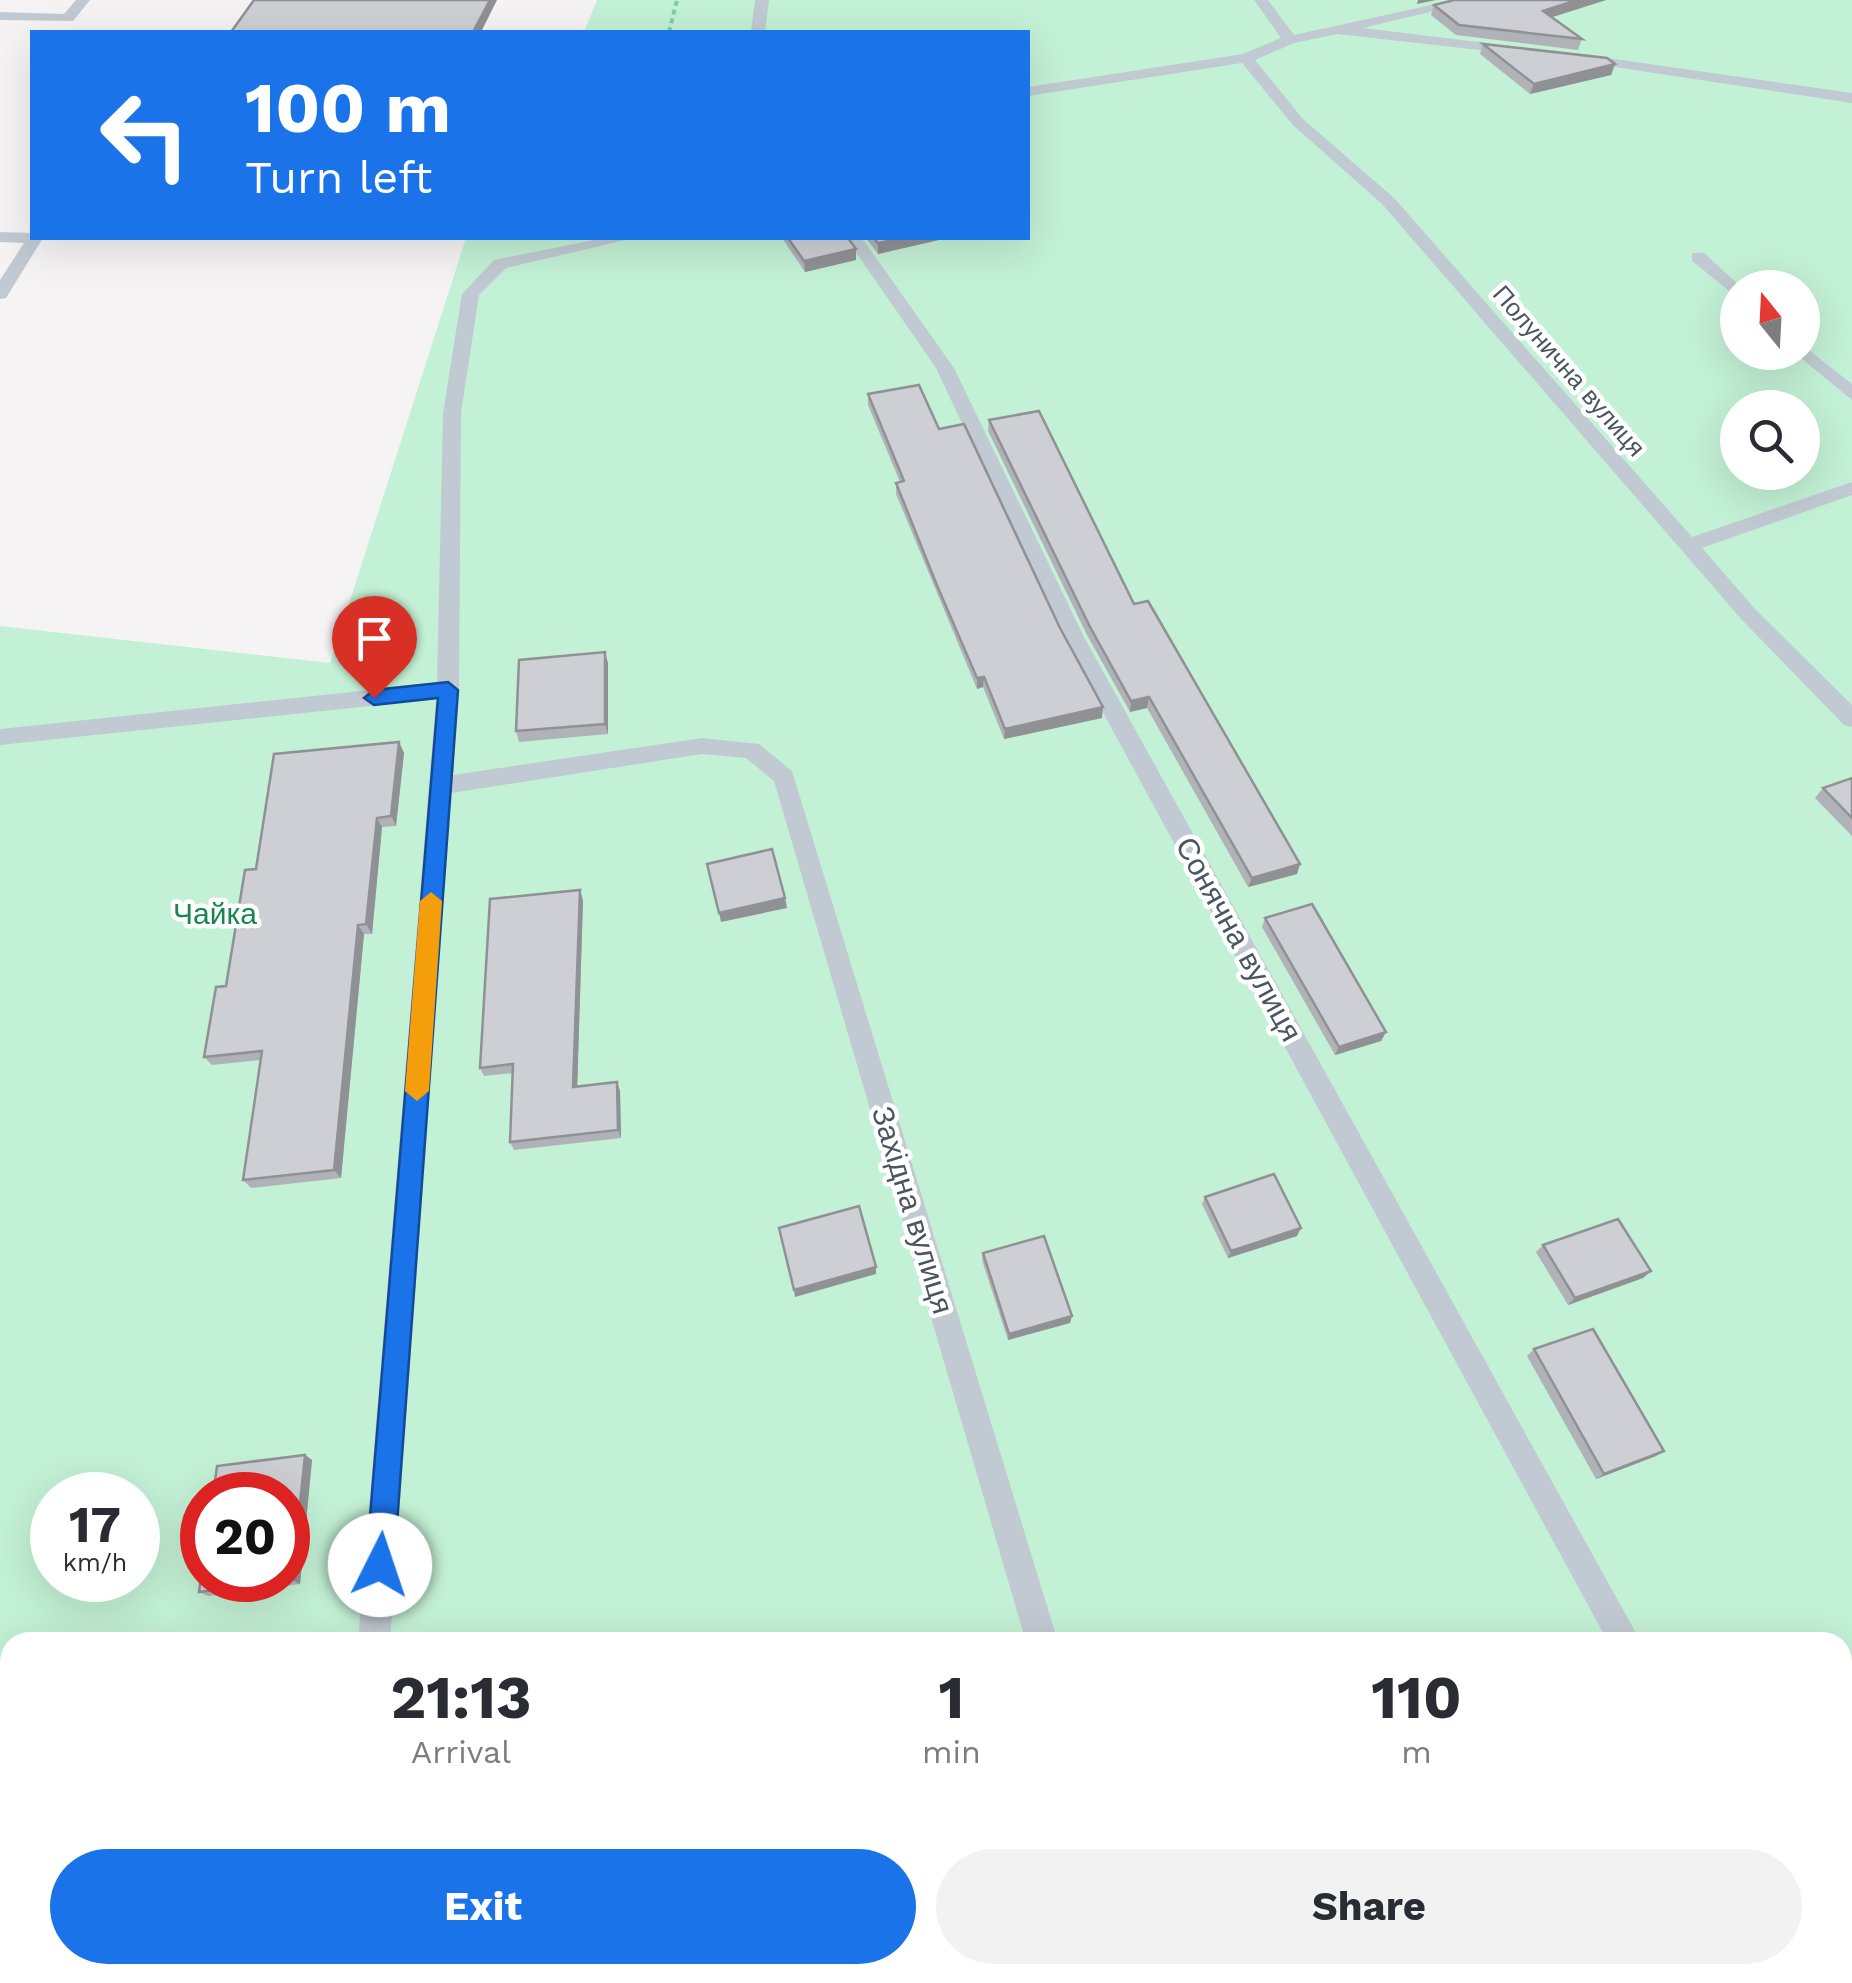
<!DOCTYPE html>
<meta charset="utf-8">
<style>
body{margin:0;font-family:"Work Sans",sans-serif;background:#f2f2f3;color:#2b2b33;height:100vh;display:flex;flex-direction:column;font-size:38px;white-space:nowrap}
*{box-sizing:border-box;margin:0}
p{font-size:32px;color:#7c7c81}
.icon{flex:none;width:55px;height:55px;fill:none;stroke:currentColor;stroke-width:2;stroke-linecap:round;stroke-linejoin:round}
.map{position:relative;flex:1;overflow:hidden}
.side{position:absolute;left:0px;top:1632px;width:1852px;height:352px;display:flex;flex-direction:column;background:#fff;border-radius:30px 30px 0 0;box-shadow:0 10px 40px #0002}
.side>*{flex:none}
.top-card{position:absolute;left:30px;top:30px;width:1000px;height:210px;border-radius:0px;box-shadow:0 10px 40px #0002;background:#1a73e8;color:#fff;overflow:hidden}
.needle{width:65px;rotate:342deg}
.tools{position:absolute;left:1720px;top:270px;display:grid;gap:20px}
.tools a{display:grid;place-items:center;width:100px;height:100px;border-radius:50%;background:#fff;box-shadow:0 10px 40px #0002;font-size:50px}
.speed{position:absolute;left:30px;top:1472px;display:flex;gap:20px;font-size:50px;font-weight:700;text-align:center}
.speed>*{display:grid;place-content:center;width:130px;height:130px;border-radius:50%;background:#fff;box-shadow:0 10px 40px #0002;line-height:1}
.speed small{font-size:25px;font-weight:400}
.speed .limit{border:15px solid #d22;background:#fff;color:#111}
.pin{position:absolute;display:grid;place-items:center;width:85px;height:85px;color:#fff;margin:-102px -42px;border-radius:50% 50% 50% 0;rotate:-45deg;box-shadow:0 0 10px #0007}
.pin .icon{rotate:45deg}
.me{position:absolute;width:110px;margin:-55px;rotate:4deg;stroke-linejoin:round;filter:drop-shadow(0 0 8px #0008)}
.turn{display:flex;align-items:center;gap:35px;height:210px;padding:0 50px;font-size:45px}
.turn .icon{width:130px;height:130px;stroke-width:2.5}
.turn b{display:block;font-size:70px;line-height:85px}
.eta{display:flex;justify-content:space-evenly;align-items:center;height:170px;text-align:center}
.eta b{font-size:60px;font-weight:700;line-height:70px}
.primary-button{display:flex;gap:20px;margin-top:auto;padding:20px 50px}
.primary-button a{flex:1;height:115px;border-radius:60px;background:#1a73e8;color:#fff;font-size:40px;font-weight:700;line-height:115px;text-align:center}
.primary-button a+a{background:#f2f2f3;color:#2b2b33}
.map>svg:first-child{display:block}
</style>
<div class="map">
<svg width="1852" height="1983" viewBox="0 0 1852 1983">
<rect width="100%" height="100%" fill="#f5f3f3"/>
<!-- green -->
<path fill="#c3f1d5" fill-rule="evenodd" d="M597 0H1852V1983H350L351 1975H1842V1642H376L425 985 374 1642H10V1975H349L348 1983H0V626L330 663 466 238H1028V32H584ZM1738 288H1802V352H1738ZM1738 408H1802V472H1738ZM52 1495H138V1580H52ZM202 1495H288V1580H202Z"/>
<g fill="none" stroke-linecap="round" stroke-linejoin="round">
<!-- path -->
<polyline stroke="#7ad0a6" stroke-width="4" stroke-dasharray="5 4" stroke-linecap="butt" points="669,32 677,0"/>
<!-- service -->
<g fill="#c1cad2" fill-rule="evenodd">
<polygon points="76,0 90,0 73,21 0,20 0,12 64,14"/>
<polygon points="755,0 769,0 765,32 751,32"/>
<polygon points="1254,0 1268,0 1294,35 1454,0 1480,0 1363,28 1520,47 1520,53 1515,54 1337,34 1294,43 1255,60 1303,119 1394,198 1692,537 1852,482 1852,495 1702,548 1756,610 1852,705 1852,727 1844,725 1742,620 1382,204 1293,125 1242,63 1028,96 1028,87 1243,54 1281,38"/>
<polygon points="1580,54 1852,93 1852,103 1575,61 1573,58"/>
<polygon points="0,232 32,233 32,238 43,238 6,298 0,299 0,280 24,243 0,242"/>
<polygon points="604,238 634,238 506,268 479,295 461,413 459,690 453,775 702,738 759,744 792,771 1058,1642 1026,1642 774,781 746,758 702,754 451,793 390,1642 358,1642 436,699 0,745 0,729 437,683 443,413 462,294 494,260"/>
<polygon points="846,238 862,238 954,368 1084,637 1641,1642 1608,1642 1062,637 936,368"/>
<polygon points="1692,253 1704,253 1742,288 1738,288 1738,298 1692,261"/>
<polygon points="1802,345 1852,384 1852,400 1796,354 1802,352"/>
<polygon points="331,1975 367,1975 366,1983 330,1983"/>
<polygon points="1123,1975 1159,1975 1161,1983 1125,1983"/>
<polygon points="1789,1975 1827,1975 1830,1983 1792,1983"/>
</g>
</g>
<!-- wall -->
<g fill="#b0b2b7">
<polygon points="1454,0 1606,0 1552,17 1582,39 1578,50 1456,35 1431,15 1434,5"/>
<polygon points="1483,44 1615,64 1611,75 1530,94 1480,54"/>
<polygon points="782,238 848,238 856,249 856,260 805,272"/>
<polygon points="866,238 943,238 943,239 878,254"/>
<polygon points="868,394 939,429 1102,718 1004,739 983,687 977,689 896,494 896,483 900,482 868,405"/>
<polygon points="989,420 1134,604 1300,864 1297,874 1248,887 1147,708 1130,712 1087,635 988,431"/>
<polygon points="608,663 608,734 519,742 516,731"/>
<polygon points="399,742 404,753 396,826 382,827 372,934 364,934 341,1178 251,1188 243,1180 261,1060 212,1065 204,1057 226,986"/>
<polygon points="1852,778 1852,836 1815,798 1823,788"/>
<polygon points="583,900 577,1087 617,1082 620,1091 621,1138 514,1150 510,1142 513,1073 484,1076 480,1068"/>
<polygon points="1265,918 1386,1032 1381,1041 1335,1055 1262,927"/>
<polygon points="1205,1197 1297,1236 1228,1258 1202,1204"/>
<polygon points="1543,1245 1651,1271 1643,1278 1568,1305 1536,1252"/>
<polygon points="983,1253 1072,1316 1070,1323 1008,1340 982,1260"/>
<polygon points="1534,1349 1656,1456 1596,1479 1527,1356"/>
<polygon points="305,1455 312,1460 300,1584 208,1596 199,1592"/>
<polygon points="1585,1975 1684,1975 1688,1983 1589,1983"/>
</g>
<!-- shaded-wall -->
<g fill="#909195">
<polygon points="490,0 497,0 481,32 473,32"/>
<polygon points="1418,0 1436,0 1417,4"/>
<polygon points="1577,0 1606,0 1540,21 1543,11"/>
<polygon points="1615,64 1611,75 1530,94 1534,84"/>
<polygon points="902,238 943,238 943,239 878,254 878,243"/>
<polygon points="856,249 856,260 805,272 804,261"/>
<polygon points="605,652 608,663 608,734 605,724"/>
<polygon points="984,677 983,687 977,689 977,678"/>
<polygon points="1149,697 1147,708 1130,712 1131,701"/>
<polygon points="1103,707 1102,718 1004,739 1005,729"/>
<polygon points="399,742 404,753 396,826 391,816"/>
<polygon points="377,818 382,827 372,934 366,924"/>
<polygon points="1300,864 1297,874 1248,887 1252,878"/>
<polygon points="580,890 583,900 577,1095 573,1087"/>
<polygon points="785,898 787,908 721,922 719,913"/>
<polygon points="358,925 364,934 341,1178 334,1170"/>
<polygon points="1386,1032 1381,1041 1335,1055 1339,1047"/>
<polygon points="617,1082 620,1091 621,1138 618,1130"/>
<polygon points="1301,1228 1297,1236 1228,1258 1231,1251"/>
<polygon points="876,1267 876,1274 795,1297 794,1290"/>
<polygon points="1651,1271 1643,1278 1568,1305 1575,1298"/>
<polygon points="1072,1316 1070,1323 1008,1340 1009,1334"/>
<polygon points="1664,1451 1656,1456 1596,1479 1604,1474"/>
<polygon points="305,1455 312,1460 300,1584 292,1580"/>
<polygon points="263,1975 272,1975 271,1983 262,1983"/>
</g>
<!-- building -->
<g fill="#cdcfd5" stroke="#909195" stroke-width="2.5">
<polygon points="254,0 490,0 473,32 231,32"/>
<polygon points="1454,0 1577,0 1543,11 1582,39 1459,25 1434,5"/>
<polygon points="1483,44 1607,58 1615,64 1534,84"/>
<polygon points="788,238 848,238 856,249 804,261"/>
<polygon points="874,238 902,238 878,243"/>
<polygon points="919,385 939,429 964,424 1060,628 1103,707 1005,729 984,677 977,678 936,583 896,483 904,481 868,394"/>
<polygon points="1039,411 1134,604 1148,601 1300,864 1252,878 1149,697 1131,701 1089,625 989,420"/>
<polygon points="605,652 605,724 516,731 519,660"/>
<polygon points="399,742 391,816 377,818 366,924 358,925 334,1170 243,1180 262,1051 204,1057 216,987 226,986 245,870 256,869 274,754"/>
<polygon points="1852,778 1852,818 1823,788"/>
<polygon points="772,849 785,898 719,913 707,864"/>
<polygon points="580,890 573,1087 617,1082 618,1130 510,1142 513,1064 480,1068 490,899"/>
<polygon points="1312,904 1386,1032 1339,1047 1265,918"/>
<polygon points="1274,1174 1301,1228 1231,1251 1205,1197"/>
<polygon points="859,1206 876,1267 794,1290 779,1228"/>
<polygon points="1618,1219 1651,1271 1575,1298 1543,1245"/>
<polygon points="1044,1236 1072,1316 1009,1334 983,1253"/>
<polygon points="1593,1329 1664,1451 1604,1474 1534,1349"/>
<polygon points="305,1455 292,1580 199,1592 202,1569 202,1580 288,1580 288,1495 213,1495 217,1466"/>
<polygon points="149,1975 263,1975 262,1983 148,1983"/>
<polygon points="1594,1975 1684,1975 1688,1983 1598,1983"/>
</g>
<!-- route -->
<polygon fill="#1a73e8" stroke="#114b97" stroke-width="2.5" points="448,682 458,690 394,1565 390,1575 380,1579 370,1575 366,1565 438,698 374,705 364,698 374,690"/>
<!-- slow -->
<polygon fill="#f59e0b" points="431,892 442,901 429,1091 417,1101 405,1091 420,901"/>
<g text-anchor="middle" dominant-baseline="central" stroke-width="9" stroke-linejoin="round" paint-order="stroke">
<!-- far-street labels -->
<g font-size="25" fill="#4a5661" stroke="#fff">
<text transform="translate(1569 371) rotate(49)">Полунична вулиця</text>
</g>
<!-- park labels -->
<g font-size="30" fill="#17864f" stroke="#fff">
<text x="215" y="913">Чайка</text>
</g>
<!-- street labels -->
<g font-size="30" fill="#4a5661" stroke="#fff">
<text transform="translate(1239 939) rotate(61)">Сонячна вулиця</text>
<text transform="translate(913 1210) rotate(73)">Західна вулиця</text>
</g>
</g>
</svg>
<div class="tools">
<a><svg class="needle" viewBox="-14 -14 28 28"><path d="M0-13l5 13h-10z" fill="#e53935"/><path d="M0 13l5-13h-10z" fill="#7c7c81"/></svg></a>
<a><svg class="icon" aria-label="search" viewBox="0 0 24 24"><circle cx="10" cy="10" r="6"/><path d="M15 15l6 6"/></svg></a>
</div>
<div class="speed"><div>17<small>km/h</small></div><div class="limit">20</div></div>
<div class="pin" style="left:374px;top:698px;background:#d93025"><svg class="icon" aria-label="arrive" viewBox="0 0 24 24"><path d="M6 21V4h12l-3 4 3 4H6"/></svg></div>
<svg class="me" style="left:380px;top:1565px" viewBox="-20 -20 40 40"><circle r="19" fill="#fff"/><path d="M0-13L10 11 0 6-10 11z" fill="#1a73e8"/></svg>
<div class="top-card">
<div class="turn"><svg class="icon" aria-label="left" viewBox="0 0 24 24"><path d="M17 20v-9H6M10 6l-5 5 5 5"/></svg><div><b>100 m</b>Turn left</div></div>
</div>
<section class="side">
<div class="eta">
<div><b>21:13</b><p>Arrival</p></div>
<div><b>1</b><p>min</p></div>
<div><b>110</b><p>m</p></div>
</div>
<div class="primary-button"><a>Exit</a><a>Share</a></div>
</section>
</div>
